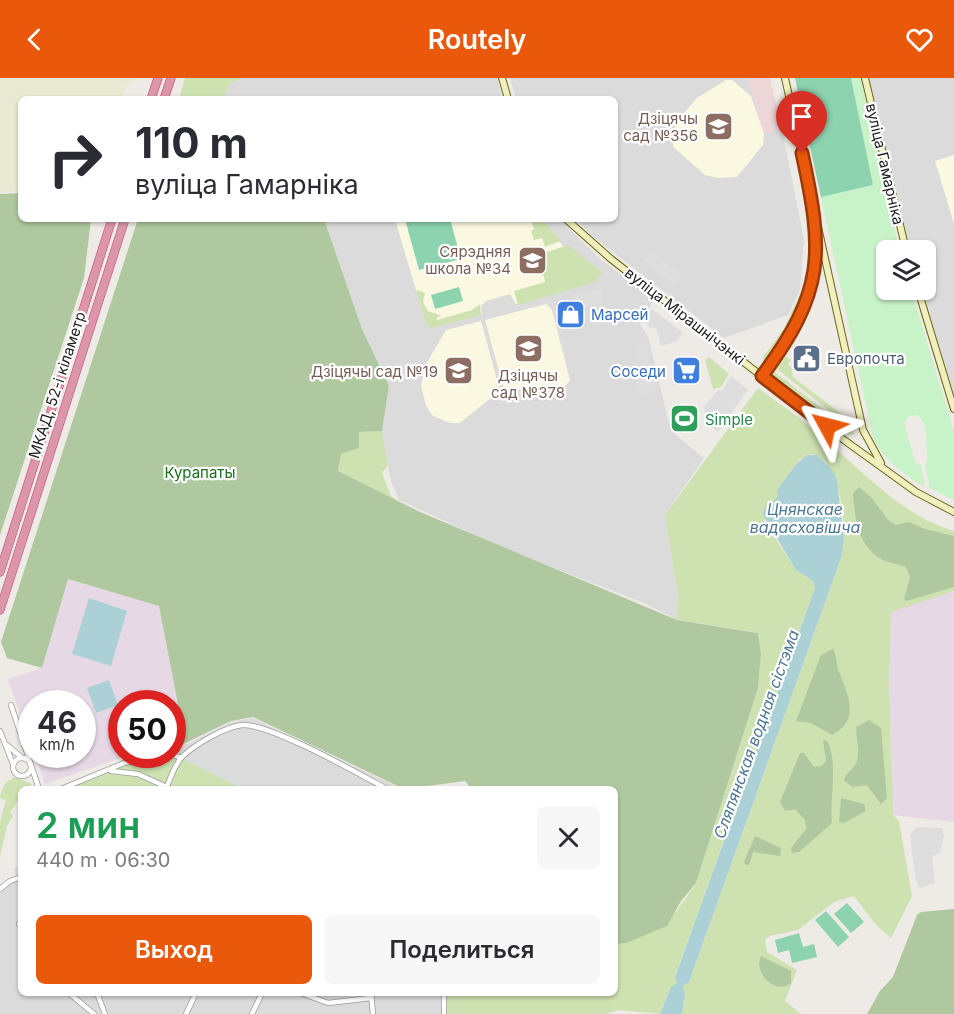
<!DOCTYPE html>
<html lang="ru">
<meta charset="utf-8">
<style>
body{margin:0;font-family:Inter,sans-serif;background:#f7f7f7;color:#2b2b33;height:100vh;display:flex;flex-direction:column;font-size:22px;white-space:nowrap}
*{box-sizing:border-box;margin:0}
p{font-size:20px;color:#7c7c81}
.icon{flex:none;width:33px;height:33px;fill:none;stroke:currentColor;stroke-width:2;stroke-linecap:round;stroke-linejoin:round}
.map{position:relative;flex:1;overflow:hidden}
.panel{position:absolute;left:18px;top:708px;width:600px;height:210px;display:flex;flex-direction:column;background:#fff;border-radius:9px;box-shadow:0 2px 4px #0004}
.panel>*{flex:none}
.hud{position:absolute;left:18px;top:18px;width:600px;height:126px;border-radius:9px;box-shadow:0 2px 4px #0004;background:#fff;color:#2b2b33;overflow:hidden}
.controls{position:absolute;left:876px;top:162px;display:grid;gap:12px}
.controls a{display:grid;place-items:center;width:60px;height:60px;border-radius:9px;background:#fff;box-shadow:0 2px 4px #0004;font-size:30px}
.speed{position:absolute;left:18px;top:612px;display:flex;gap:12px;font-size:30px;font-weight:700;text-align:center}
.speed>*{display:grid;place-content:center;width:78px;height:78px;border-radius:50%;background:#fff;box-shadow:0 2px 4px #0004;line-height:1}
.speed small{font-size:15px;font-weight:400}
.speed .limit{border:9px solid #d22;background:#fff;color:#111}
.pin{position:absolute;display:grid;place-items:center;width:51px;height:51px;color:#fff;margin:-62px -26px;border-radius:50% 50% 50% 0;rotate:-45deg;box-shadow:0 0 6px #0007}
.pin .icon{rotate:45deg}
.me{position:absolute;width:66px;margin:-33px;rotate:308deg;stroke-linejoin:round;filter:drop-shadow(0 0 4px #0008)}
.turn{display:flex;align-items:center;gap:21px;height:126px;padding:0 18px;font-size:27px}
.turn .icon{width:78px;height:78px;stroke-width:2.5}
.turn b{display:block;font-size:42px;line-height:51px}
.round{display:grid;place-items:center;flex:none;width:63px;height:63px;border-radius:9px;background:#f7f7f7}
.overview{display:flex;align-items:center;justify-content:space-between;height:102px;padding:0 18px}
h1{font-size:36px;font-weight:600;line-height:45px;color:#1e9e55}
.cta{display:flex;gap:12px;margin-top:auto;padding:12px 18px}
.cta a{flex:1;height:69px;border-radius:9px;background:#ea580c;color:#fff;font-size:24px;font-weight:600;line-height:69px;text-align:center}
.cta a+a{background:#f7f7f7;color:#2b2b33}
header{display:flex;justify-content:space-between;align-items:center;height:78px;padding:0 18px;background:#ea580c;color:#fff;font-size:27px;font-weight:600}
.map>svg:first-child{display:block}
</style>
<header><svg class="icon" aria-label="back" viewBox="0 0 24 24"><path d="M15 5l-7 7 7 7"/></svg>Routely<svg class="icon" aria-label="heart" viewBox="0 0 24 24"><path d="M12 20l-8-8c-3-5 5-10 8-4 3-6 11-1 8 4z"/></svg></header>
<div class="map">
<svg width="954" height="936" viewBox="0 0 954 936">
<rect width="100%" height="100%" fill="#eeeae5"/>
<!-- residential -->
<g fill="#dcdbdb">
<polygon points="196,0 497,0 502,21 189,21"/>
<polygon points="510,0 748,0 764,55 782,51 804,162 800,212 788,237 724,260 591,157 577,141 615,141 615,21 516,21"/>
<polygon points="869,0 954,0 954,317 923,212 926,212 926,172 911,172"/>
<polygon points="324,141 560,141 599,180 654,222 640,246 648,259 671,353 704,380 665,437 678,518 677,542 646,526 506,471 399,422 390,400 382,353 389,309 362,251"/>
<polygon points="253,640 402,711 65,711 149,680 172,676 173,673 231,644"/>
<polygon points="21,786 21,915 441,915 442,936 0,936 0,812 16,800 14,791"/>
</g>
<!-- commercial -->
<polygon fill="#ecd6d8" points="748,0 770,0 782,51 764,56"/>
<!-- industrial -->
<g fill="#e6d8e5">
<polygon points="67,501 159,528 181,642 173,648 172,626 122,626 122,676 129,677 45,706 35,677 82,676 82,626 32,626 31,668 8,601 42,590"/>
<polygon points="954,513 954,744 893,737 889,606 891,533"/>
</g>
<!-- education -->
<g fill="#fbf8e1">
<polygon points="726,2 732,2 751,18 764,56 763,67 737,99 718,100 705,97 673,69 674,53 681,38 697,20"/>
<polygon points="954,77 954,146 935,83"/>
<polygon points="395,141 539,141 562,167 600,196 595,203 516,226 510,216 486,223 481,228 482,236 434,249 426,246"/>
<polygon points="546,226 552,232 570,302 565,308 507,312 503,308 485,242"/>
<polygon points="481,243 499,309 497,315 460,345 450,345 433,338 426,328 421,308 425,288 446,252"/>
</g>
<!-- farmland -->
<polygon fill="#eae9d3" points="0,0 139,0 127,7 122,21 21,21 21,113 0,114"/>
<!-- grass -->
<g fill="#cee2b1">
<polygon points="185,0 239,0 240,2 230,5 223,21 179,21"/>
<polygon points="538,141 542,141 561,163 545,169 542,160 534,162 531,153 534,151 532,145"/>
<polygon points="568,167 602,194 596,204 518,227 514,213 545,204 539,180 547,174"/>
<path d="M802 211 806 213C797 234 788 270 766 283L762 280 784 251Z"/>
<polygon points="418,212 425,215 423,224 428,233 442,238 437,239 437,242 472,232 480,226 481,237 431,250 426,246 416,213"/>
<polygon points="786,278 791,282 788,286 791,289 793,299 845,339 846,346 777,291"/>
<polygon points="709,279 729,296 721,309 713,311 705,282"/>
<polygon points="772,292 855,356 847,357 773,300"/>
<path d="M758 310C778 325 801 340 820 357 860 391 902 438 954 453V513L891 534 889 606 893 728V737L899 743 912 818 891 860 876 847 854 818 834 824 798 852 770 858 765 862 767 874 797 892 785 923 801 936H682L685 916 683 908 689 904 842 477C847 452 843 382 811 376L799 382 777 412 778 418 764 443 796 492 813 503 815 510 675 898 677 905 671 909 660 936 618 932 606 936H444V915H615V866C633 865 660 848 674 836 677 833 693 810 696 805L758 610 761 576 758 555 755 554 677 542 678 518 665 437Z"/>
<polygon points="382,353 388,387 382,395 391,418 400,424 338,393 341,376 359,354"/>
<polygon points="157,677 181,680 243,711 171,711 152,700 109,693"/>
<polygon points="109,695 126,695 166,711 67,711"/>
<path d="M15 699 32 706 27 711H21V718L10 735 13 738 7 748 0 778V744L6 722 0 720C1 711 6 702 15 699Z"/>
</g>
<!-- forest -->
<g fill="#afc89f">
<polygon points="21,115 21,141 91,141 84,200 0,457 0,116"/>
<polygon points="138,141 324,141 362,251 389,308 382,353 359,354 359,370 341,376 338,393 420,434 677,542 758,555 761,576 758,610 696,805 681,823 667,848 626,865 615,866 615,711 472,711 465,703 404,711 253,639 231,643 173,671 173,648 181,642 159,528 68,501 42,590 7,580 1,564"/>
<path d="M859 409 871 419 889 443 896 447 909 444 925 451 954 458V509L906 523 904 521 910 499 906 489C898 486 890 485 883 482 857 468 855 440 853 415Z"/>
<path d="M833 571C837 578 836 587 839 594 848 617 861 642 832 657L811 645 796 643 821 577Z"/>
<path d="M869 642 881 650 887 720 881 726 867 707 852 709 844 702C846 694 854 692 857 683 860 671 856 661 856 649Z"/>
<path d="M823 662 827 663C839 686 829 719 832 745L799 774 792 775 791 770 806 751 805 742 795 731 785 733 780 724 800 675H804L814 689 822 688 826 683Z"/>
<polygon points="841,720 864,726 866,733 844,745 839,744"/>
<polygon points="755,758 781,770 780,778 753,774 749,787 746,787 744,784"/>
<polygon points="954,831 954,936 867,936 880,913 893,899 917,837 921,834"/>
<path d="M761 878 791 893V905C775 918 753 894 761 878Z"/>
</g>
<!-- park -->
<path fill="#c8f2c7" d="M851 0H861L899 172H886V212H911L954 353V422L930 410 925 386 928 382C925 368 929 348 918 337L909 338 904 345 915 384 921 387 925 409C905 397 882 381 873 359L821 119 873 107Z"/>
<!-- pitch -->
<g fill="#8dd3b0">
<polygon points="795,0 851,0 873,107 821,119"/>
<polygon points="405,141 450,141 461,181 419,192"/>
<polygon points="459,209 463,223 435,231 431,217"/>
<polygon points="847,825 864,844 851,855 834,836"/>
<polygon points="826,833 849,859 838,869 815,842"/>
<polygon points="799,855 803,869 814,866 817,879 792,885 789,872 778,875 775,862"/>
</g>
<!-- parking -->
<g fill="#dedede">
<polygon points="651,173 681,197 675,206 644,182"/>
<polygon points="601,210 601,225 575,231 572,218"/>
<polygon points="652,231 683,255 677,263 661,268 656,250 649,249 644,242"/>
<polygon points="646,264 655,315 639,320 634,294 641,291 635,268"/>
<polygon points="731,298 748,312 718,354 708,345 704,329 718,312 722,313"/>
<polygon points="916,749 942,750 944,759 940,775 932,778 935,805 919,810 915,798 910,757"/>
</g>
<!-- water -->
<g fill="#abd1d6">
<polygon points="807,377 817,377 833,393 837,402 844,460 842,477 689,904 683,908 685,916 682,936 660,936 671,909 677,905 675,899 815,510 813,503 796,492 763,437 765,429 771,427 778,418 777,412 797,385"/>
<polygon points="89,520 127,533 111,588 72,576"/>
<polygon points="109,602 118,627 96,635 87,610"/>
</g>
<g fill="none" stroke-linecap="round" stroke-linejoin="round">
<defs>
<g id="street">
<polyline points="11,627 39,711"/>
<polyline points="0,653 13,686"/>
<polyline points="7,667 21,679"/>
<polyline points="171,676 181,680"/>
<circle cx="22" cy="689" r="9"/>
<polyline points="111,693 138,696 171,711"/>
<path d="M167 708C171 699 175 686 182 679 194 667 226 648 243 647 271 646 359 696 387 711"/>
<polyline points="61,711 124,685 157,676"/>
<polyline points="0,811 10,803 21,799"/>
<polyline points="19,846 21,849"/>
<polyline points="69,915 94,936"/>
<polyline points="97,915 105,936"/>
<polyline points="301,915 328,925 371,920"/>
<polyline points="371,915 373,936"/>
<polyline points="444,915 444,936"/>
<polyline points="186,936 196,915"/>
<polyline points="252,936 262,915"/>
</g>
<g id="secondary">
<polyline points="502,0 508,21"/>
<polyline points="785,0 863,352 881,385"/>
<polyline points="865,0 906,172"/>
<polyline points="566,141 611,181 844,362 916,414 954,434"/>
<polyline points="918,212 954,331"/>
<path d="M762 298C797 251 819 213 816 153"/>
</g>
<g id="highway">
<polyline points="151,21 158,0"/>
<polyline points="164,21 171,0"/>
<polyline points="0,494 112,141"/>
<polyline points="0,532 125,141"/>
</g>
</defs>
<!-- street casing -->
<use href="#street" stroke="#9b9b9b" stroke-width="6"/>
<!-- secondary casing -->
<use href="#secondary" stroke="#676712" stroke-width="8"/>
<!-- highway casing -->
<use href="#highway" stroke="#c43a77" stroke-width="9"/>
<!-- street -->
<use href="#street" stroke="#fff" stroke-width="4.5"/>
<!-- secondary -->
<use href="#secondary" stroke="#f1efbf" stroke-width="6"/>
<!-- highway -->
<use href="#highway" stroke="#db96aa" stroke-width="8"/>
</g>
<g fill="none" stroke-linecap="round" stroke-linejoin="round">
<defs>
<path id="route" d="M802 75C824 176 825 213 762 298L827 348"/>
</defs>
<!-- route casing -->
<use href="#route" stroke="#983908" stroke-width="15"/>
<!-- route -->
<use href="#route" stroke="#ea580c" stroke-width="10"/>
</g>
<!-- icons -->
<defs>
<symbol id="school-square" viewBox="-11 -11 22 22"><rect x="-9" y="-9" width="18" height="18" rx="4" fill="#8d6e63" stroke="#fff"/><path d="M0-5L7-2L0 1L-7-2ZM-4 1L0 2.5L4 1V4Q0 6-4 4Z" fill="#fff"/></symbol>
<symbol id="shop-square" viewBox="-11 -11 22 22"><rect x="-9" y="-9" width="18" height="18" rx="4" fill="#3f7fe0" stroke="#fff"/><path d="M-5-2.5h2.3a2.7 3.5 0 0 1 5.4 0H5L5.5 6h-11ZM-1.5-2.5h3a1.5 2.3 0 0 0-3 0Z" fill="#fff"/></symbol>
<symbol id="civic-square" viewBox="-11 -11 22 22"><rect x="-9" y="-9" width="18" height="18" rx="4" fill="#5c6f8a" stroke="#fff"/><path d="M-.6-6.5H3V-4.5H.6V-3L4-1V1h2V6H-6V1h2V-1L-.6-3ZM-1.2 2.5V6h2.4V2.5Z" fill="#fff"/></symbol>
<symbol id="supermarket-square" viewBox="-11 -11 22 22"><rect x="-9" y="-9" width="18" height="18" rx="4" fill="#3f7fe0" stroke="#fff"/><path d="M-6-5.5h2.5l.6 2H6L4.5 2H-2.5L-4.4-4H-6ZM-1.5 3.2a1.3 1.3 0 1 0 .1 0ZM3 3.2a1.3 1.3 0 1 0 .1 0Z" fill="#fff"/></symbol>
<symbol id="stadium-square" viewBox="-11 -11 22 22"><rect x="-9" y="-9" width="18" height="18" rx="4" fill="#2e9e5b" stroke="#fff"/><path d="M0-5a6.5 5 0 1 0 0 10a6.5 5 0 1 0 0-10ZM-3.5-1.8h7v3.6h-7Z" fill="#fff"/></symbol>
</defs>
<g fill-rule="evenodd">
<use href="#school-square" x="702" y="32" width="33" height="33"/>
<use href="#school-square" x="516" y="166" width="33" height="33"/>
<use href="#shop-square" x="554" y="220" width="33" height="33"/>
<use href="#school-square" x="512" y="254" width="33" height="33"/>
<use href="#civic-square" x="790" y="264" width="33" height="33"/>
<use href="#school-square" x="442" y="276" width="33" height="33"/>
<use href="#supermarket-square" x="670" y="276" width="33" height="33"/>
<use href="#stadium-square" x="668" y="324" width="33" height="33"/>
</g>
<g text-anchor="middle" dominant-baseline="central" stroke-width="4.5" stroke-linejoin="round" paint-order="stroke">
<!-- education labels -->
<g font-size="15" fill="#785e54" stroke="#fff" text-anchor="end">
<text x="698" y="40">Дзіцячы<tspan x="698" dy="17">сад №356</tspan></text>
<text x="511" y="173">Сярэдняя<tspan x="511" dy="17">школа №34</tspan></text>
<text x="438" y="293">Дзіцячы сад №19</text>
<text x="528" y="297" text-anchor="middle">Дзіцячы<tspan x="528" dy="17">сад №378</tspan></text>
</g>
<!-- street labels -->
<g font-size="15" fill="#1e1e1e" stroke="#fff">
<text transform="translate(885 86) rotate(77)">вуліца Гамарніка</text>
<text transform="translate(685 238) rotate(38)">вуліца Мірашнічэнкі</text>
<text transform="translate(57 307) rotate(-72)">МКАД, 52-і кіламетр</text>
</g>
<!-- shop labels -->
<g font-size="15" fill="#366cbe" stroke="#fff" text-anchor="start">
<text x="591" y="236">Марсей</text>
<text x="666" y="293" text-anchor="end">Соседи</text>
</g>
<!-- service labels -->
<g font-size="15" fill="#4e5e75" stroke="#fff" text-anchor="start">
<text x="827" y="280">Европочта</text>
</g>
<!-- leisure labels -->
<g font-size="15" fill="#27864d" stroke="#fff" text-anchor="start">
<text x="705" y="341">Simple</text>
</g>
<!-- park labels -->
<g font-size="15" fill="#1b6f19" stroke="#fff">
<text x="200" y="394">Курапаты</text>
</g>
<!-- water labels -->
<g font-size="16" font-style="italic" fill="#4f7893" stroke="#fff">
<text x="805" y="431">Цнянскае<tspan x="805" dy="18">вадасховішча</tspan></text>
<text transform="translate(756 656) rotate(-70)">Сляпянская водная сістэма</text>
</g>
</g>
</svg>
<div class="controls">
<a><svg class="icon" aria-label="layers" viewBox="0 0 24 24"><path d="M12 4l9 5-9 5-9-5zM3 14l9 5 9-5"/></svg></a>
</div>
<div class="speed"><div>46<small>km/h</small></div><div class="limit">50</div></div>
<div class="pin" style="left:802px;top:75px;background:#d93025"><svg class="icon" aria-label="arrive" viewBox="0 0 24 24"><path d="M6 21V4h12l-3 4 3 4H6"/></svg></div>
<svg class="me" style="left:827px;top:348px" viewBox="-20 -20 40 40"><path d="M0-17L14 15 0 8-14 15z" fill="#ea580c" stroke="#fff" stroke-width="4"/></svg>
<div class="hud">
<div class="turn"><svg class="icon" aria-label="right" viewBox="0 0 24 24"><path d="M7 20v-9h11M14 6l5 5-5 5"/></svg><div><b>110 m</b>вуліца Гамарніка</div></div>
</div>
<section class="panel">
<div class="overview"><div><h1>2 мин</h1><p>440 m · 06:30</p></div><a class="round"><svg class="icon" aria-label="close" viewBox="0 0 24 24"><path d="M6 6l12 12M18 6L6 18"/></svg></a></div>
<div class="cta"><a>Выход</a><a>Поделиться</a></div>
</section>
</div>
